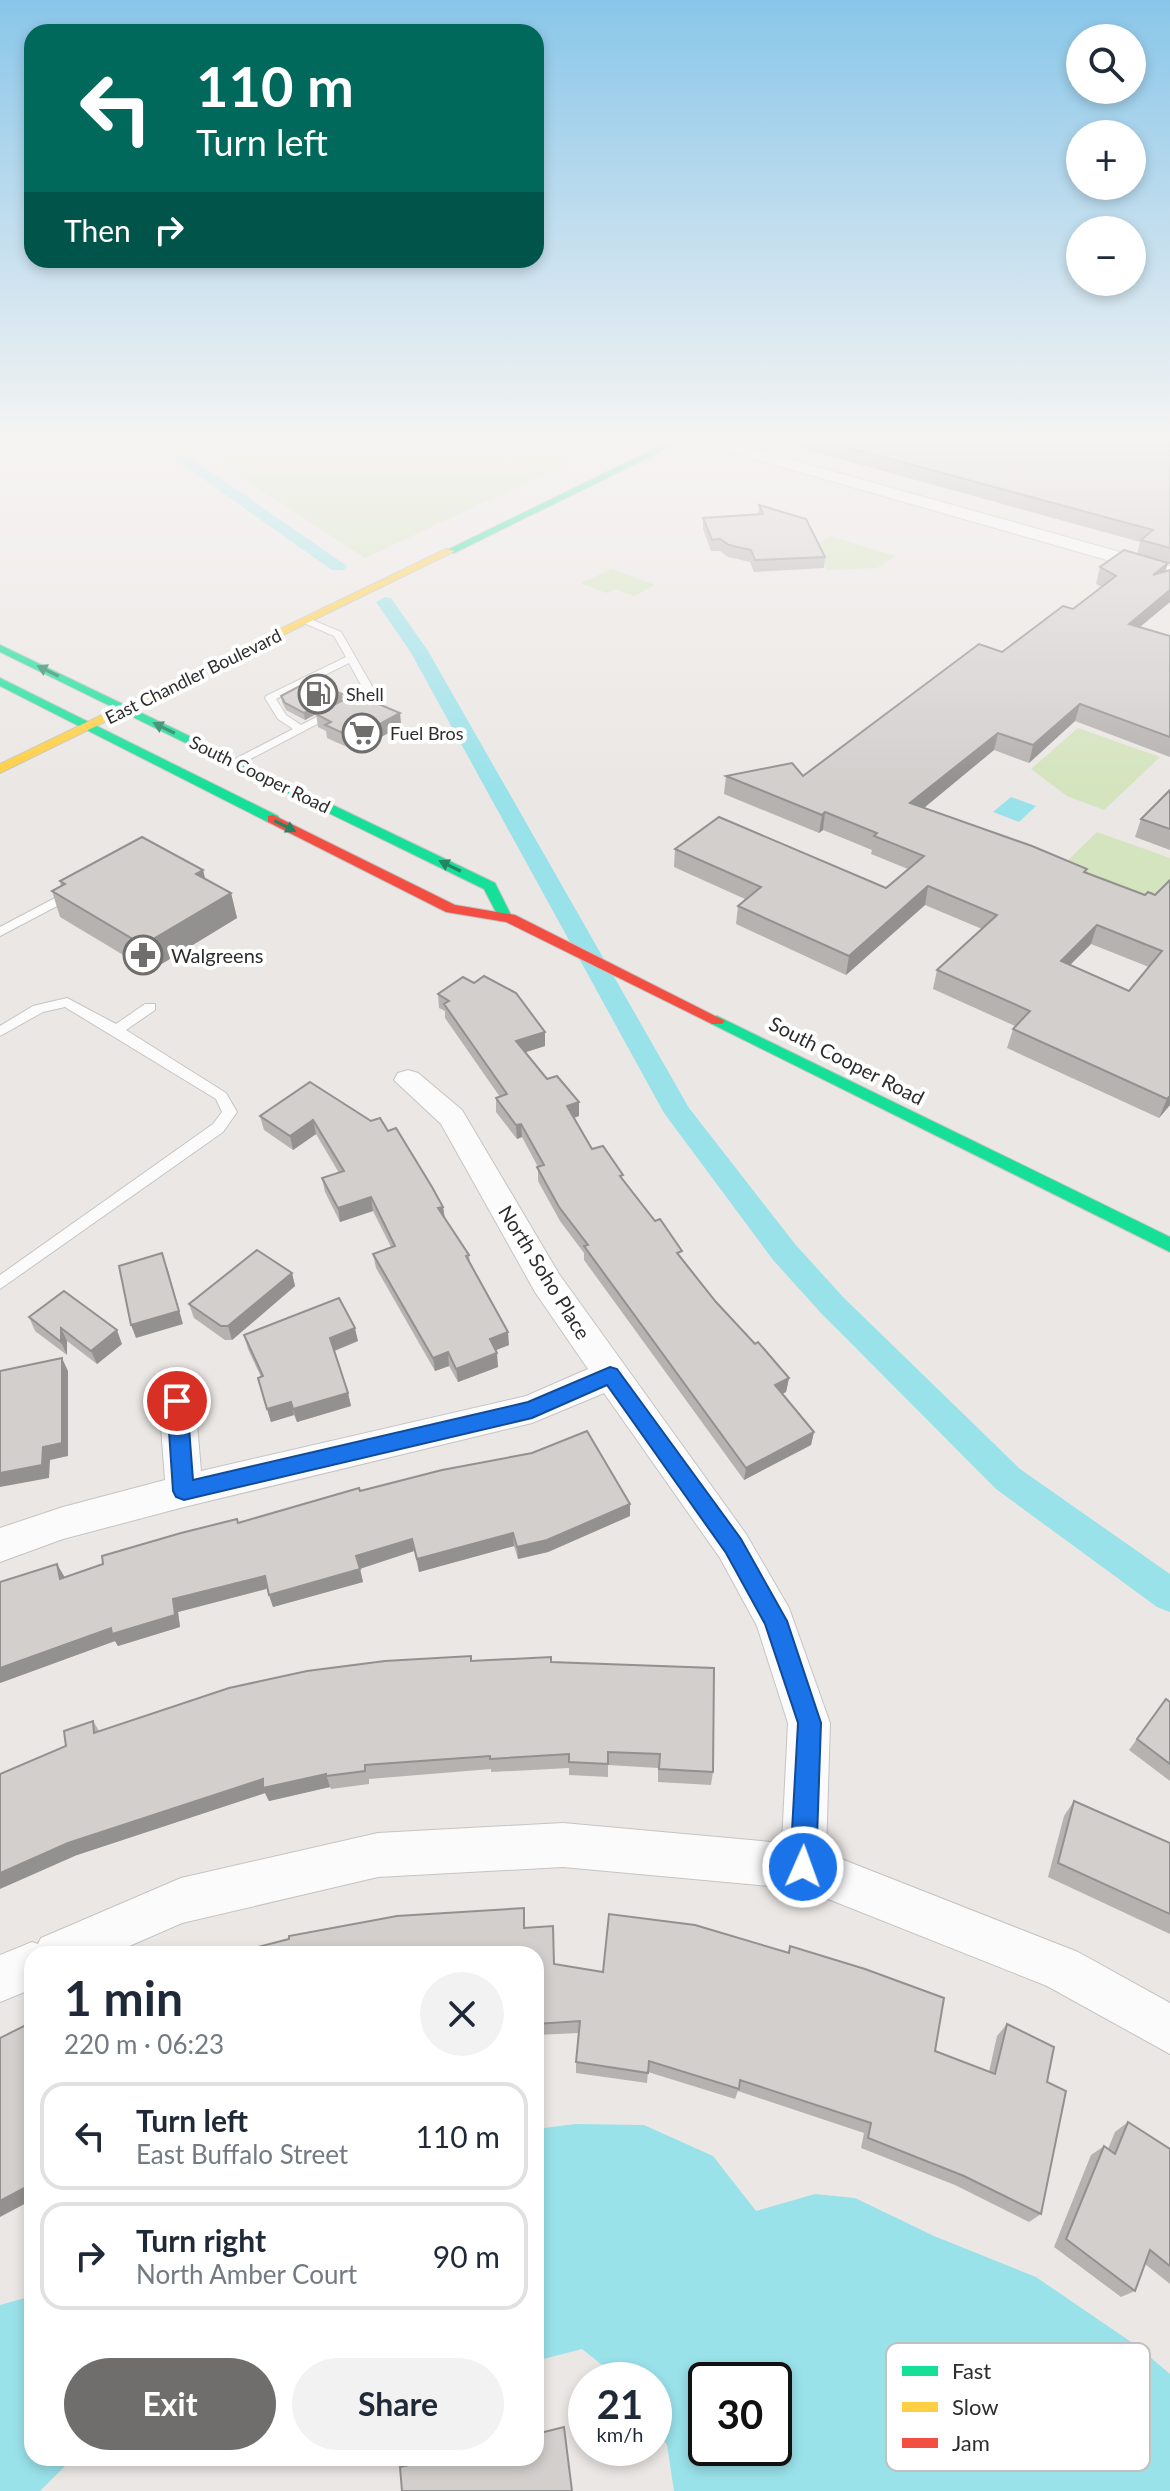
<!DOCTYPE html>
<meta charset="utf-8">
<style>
body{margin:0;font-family:Lato,sans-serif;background:#f2f2f3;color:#1f2937;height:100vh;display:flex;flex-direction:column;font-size:30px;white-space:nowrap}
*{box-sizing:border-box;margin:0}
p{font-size:26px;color:#747a83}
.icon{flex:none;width:44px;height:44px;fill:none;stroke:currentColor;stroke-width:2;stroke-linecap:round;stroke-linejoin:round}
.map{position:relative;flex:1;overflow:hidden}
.side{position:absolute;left:24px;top:1946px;width:520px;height:520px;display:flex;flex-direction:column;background:#fff;border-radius:24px;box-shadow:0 4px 12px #0003}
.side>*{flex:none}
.banner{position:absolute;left:24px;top:24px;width:520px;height:244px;border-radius:24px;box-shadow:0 4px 12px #0003;background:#00695c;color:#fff;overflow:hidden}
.buttons{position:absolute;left:1066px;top:24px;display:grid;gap:16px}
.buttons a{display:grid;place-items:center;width:80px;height:80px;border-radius:50%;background:#fff;box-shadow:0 4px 12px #0003;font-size:40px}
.speed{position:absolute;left:568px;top:2362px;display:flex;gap:16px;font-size:40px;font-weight:700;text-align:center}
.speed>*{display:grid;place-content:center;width:104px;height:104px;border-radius:50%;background:#fff;box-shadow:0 4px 12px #0003;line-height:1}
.speed small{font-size:20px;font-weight:400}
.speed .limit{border:4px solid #111;border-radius:12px;background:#fff;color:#111}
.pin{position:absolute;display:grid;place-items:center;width:68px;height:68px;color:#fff;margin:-34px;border:4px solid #fff;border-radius:50%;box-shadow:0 2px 8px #0007}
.me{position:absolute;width:88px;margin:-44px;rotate:2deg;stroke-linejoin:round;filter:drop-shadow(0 0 6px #0008)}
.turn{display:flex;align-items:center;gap:28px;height:168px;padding:0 40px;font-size:36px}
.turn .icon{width:104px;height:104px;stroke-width:2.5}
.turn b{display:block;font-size:56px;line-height:68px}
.then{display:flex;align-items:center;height:76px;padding:0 40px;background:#0003;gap:16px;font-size:30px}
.round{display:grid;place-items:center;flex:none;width:84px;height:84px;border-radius:42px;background:#f2f2f3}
.summary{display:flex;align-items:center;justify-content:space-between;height:136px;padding:0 40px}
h1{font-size:48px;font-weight:700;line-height:60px}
.action{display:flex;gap:16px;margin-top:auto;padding:16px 40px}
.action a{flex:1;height:92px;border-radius:48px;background:#706e6d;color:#fff;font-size:32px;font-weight:700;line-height:92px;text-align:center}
.action a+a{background:#f2f2f3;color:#1f2937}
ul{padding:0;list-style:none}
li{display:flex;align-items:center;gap:24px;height:108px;margin:0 16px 12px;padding:0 24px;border:4px solid #e0e1e3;border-radius:24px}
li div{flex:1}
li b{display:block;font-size:30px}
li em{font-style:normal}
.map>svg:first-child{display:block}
</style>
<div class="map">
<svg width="1170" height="2491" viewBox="0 0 1170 2491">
<rect width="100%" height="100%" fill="#ebe7e4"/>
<!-- green -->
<g fill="#d4e4be">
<polygon points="178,436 626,436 365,558"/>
<polygon points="830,536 896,556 877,568 827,570 814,546"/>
<polygon points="612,569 655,585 634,596 616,589 606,593 581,583"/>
<polygon points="1078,728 1160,757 1104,810 1067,796 1031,769"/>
<polygon points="1097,832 1170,858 1170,884 1149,908 1056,872"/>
</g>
<!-- water -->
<g fill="#9ae2ea" fill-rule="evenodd">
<polygon points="1011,797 1036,806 1019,822 993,812"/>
<path d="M575 2124 644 2125 713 2156 756 2211 815 2194 855 2198 934 2236 1036 2277 1137 2346 1170 2374V2491H674L667 2445 654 2426V2380H621L582 2349 536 2361V2129ZM706 2380H774V2448H706Z"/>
<polygon points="32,2296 32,2458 73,2458 40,2491 0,2491 0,2305"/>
</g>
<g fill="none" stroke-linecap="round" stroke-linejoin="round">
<!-- canal -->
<g fill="#9ae2ea" fill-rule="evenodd">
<polygon points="142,436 159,436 347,566 344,570 332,570"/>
<polygon points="385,597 391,598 428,651 689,1108 795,1244 843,1297 1020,1469 1170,1574 1170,1612 1157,1607 996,1489 821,1313 773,1260 664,1113 410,651 376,602"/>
</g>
<defs>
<g id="lane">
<path d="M304 619H310L341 632 376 693 241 764H233V760L293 729 278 719 265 698 266 696 346 657 334 636 304 623ZM349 663 365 692 301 725 286 715 276 699Z"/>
<polygon points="72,889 78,893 76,896 0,936 0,927"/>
<polygon points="67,998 116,1024 145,1004 155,1004 155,1010 126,1030 226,1093 237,1112 223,1132 0,1289 0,1275 213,1124 222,1112 216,1099 65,1007 43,1012 0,1036 0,1026 33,1006"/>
</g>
<g id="street">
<polygon points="682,436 707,436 1170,566 1170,578 684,439"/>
<polygon points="408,1070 418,1073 462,1110 559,1274 746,1534 789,1608 830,1723 826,1853 1078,1952 1170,2003 1170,2054 1047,1986 803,1889 563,1867 378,1877 182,1923 111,1954 32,1954 32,1989 0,2002 0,1955 32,1942 38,1944 41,1938 181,1878 378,1833 563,1823 782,1843 788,1723 757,1626 720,1558 604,1393 532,1423 184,1507 63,1539 0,1562 0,1528 63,1507 165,1480 159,1401 165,1391 177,1387 189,1391 195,1401 201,1471 526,1396 588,1369 535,1292 441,1124 394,1080 398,1073"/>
</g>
<g id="fast">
<polygon points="681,436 692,436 454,553 445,551"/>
<polygon points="0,645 495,883 511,915 509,918 499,918 484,889 0,652"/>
<polygon points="0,678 278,816 280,819 268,822 0,686"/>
<polygon points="717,1016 1170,1237 1170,1252 712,1024 709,1021"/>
</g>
<polygon id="slow" points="446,549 455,551 0,773 0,764"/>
<polygon id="jam" points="273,815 455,905 515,915 725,1021 722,1024 712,1024 506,922 446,912 268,822 268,816"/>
</defs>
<!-- lane casing -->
<use href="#lane" stroke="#c5c4c4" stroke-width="2"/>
<!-- street casing -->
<use href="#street" stroke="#c5c4c4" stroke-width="2"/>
<!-- fast casing -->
<use href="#fast" stroke="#c5c4c4" stroke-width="2"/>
<!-- slow casing -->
<use href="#slow" stroke="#c5c4c4" stroke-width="2"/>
<!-- jam casing -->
<use href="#jam" stroke="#c5c4c4" stroke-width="2"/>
<!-- lane -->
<use href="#lane" fill="#fcfbfb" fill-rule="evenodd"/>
<!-- street -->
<use href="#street" fill="#fcfbfb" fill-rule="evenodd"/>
<!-- fast -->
<use href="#fast" fill="#16e098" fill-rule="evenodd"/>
<!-- slow -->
<use href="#slow" fill="#ffcf43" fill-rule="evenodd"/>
<!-- jam -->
<use href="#jam" fill="#f24e42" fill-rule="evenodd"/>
</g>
<!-- wall -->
<g fill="#b5b2b0" fill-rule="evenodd">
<path d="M771 436H1170V564L1168 563 1165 571 1170 570V602L1140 627 1170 636V757L1075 721 1029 763 994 750 923 808 1087 869 1086 872 1145 895H1155L1170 880V1105L1159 1118 1007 1048 1013 1029 1015 1026 933 989 937 970 982 929 925 905 846 975 736 924 738 906 745 899 674 867 675 849 886 888 908 869 871 854 872 850 823 830 819 833 724 794 726 776H803L1002 652 1073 609 1102 587 1096 584 1100 567 1137 554 1140 542 771 440ZM1091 944 1149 967 1129 991 1070 965Z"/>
<polygon points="759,505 825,557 824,568 754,572 750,562 728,557 720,551 711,551 703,529 703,518 758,514"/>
<polygon points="342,694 305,720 286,710 282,702 281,696"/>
<polygon points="400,713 401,726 356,751 327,738 326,731 318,727 316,714"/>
<polygon points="1170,790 1170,850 1135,837 1141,819"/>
<polygon points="203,870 205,879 231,893 237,918 150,971 60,917 52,891 61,886 60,881"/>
<polygon points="438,994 545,1046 525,1052 579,1116 574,1118 592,1149 623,1180 716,1302 789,1378 786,1392 782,1394 814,1432 811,1445 744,1480 584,1260 584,1253 560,1221 538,1181 538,1167 522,1137 517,1139 496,1112 496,1098 500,1097 445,1018 445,1011 439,1008"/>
<polygon points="260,1116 371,1121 388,1131 443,1207 445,1219 469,1255 470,1262 509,1345 496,1350 498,1367 458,1382 449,1366 435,1371 376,1268 373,1254 391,1247 373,1211 340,1222 325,1192 322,1178 339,1173 316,1134 293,1150 264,1130"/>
<polygon points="292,1273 295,1286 232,1340 225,1340 194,1318 189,1304"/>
<polygon points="29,1317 122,1344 97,1364 67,1341 67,1355 35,1331"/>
<polygon points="244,1335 358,1341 335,1351 348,1393 351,1406 297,1422 294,1415 271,1422 258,1378 261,1377 248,1349"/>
<polygon points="360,1491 630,1504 630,1516 548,1552 518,1559 514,1546 419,1572 414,1551 360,1569 363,1582 273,1607 267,1589 178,1612 180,1627 118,1646 115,1641 0,1683 0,1582 64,1577 239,1523"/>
<polygon points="471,1661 551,1662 713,1772 711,1785 658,1782 658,1768 608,1765 608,1777 569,1775 569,1768 491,1772 491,1769 369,1779 369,1784 331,1789 330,1787 269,1801 265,1793 77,1855 66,1746 93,1721 99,1731"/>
<polygon points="1166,1699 1170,1702 1170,1781 1129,1750"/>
<polygon points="1074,1801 1170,1843 1170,1934 1048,1877 1064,1816"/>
<polygon points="526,1928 554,1965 603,1972 788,1952 790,1946 935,2051 989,2072 997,2036 1007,2024 1047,2082 1041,2214 1029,2222 955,2185 861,2148 864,2133 738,2091 735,2099 648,2072 647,2083 576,2073 576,2062 579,2033 536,2035 536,1954"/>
<polygon points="1128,2122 1170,2149 1170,2284 1145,2264 1135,2291 1121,2297 1054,2247 1091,2155 1104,2146 1108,2149 1115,2132"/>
</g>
<!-- shaded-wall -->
<g fill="#939190">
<polygon points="0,436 12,436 1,440"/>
<polygon points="1168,563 1163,579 1153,575"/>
<polygon points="1170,590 1170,602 1124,640 1129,624"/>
<polygon points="342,694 343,700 305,720 304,713"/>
<polygon points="1080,704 1075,721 1029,763 1033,745"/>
<polygon points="400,713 401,726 356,751 354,738"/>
<polygon points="998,733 994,750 907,822 910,803"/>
<polygon points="825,812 823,830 819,833 822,815"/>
<polygon points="203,870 209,895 196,874"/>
<polygon points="928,886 925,905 846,975 849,956"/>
<polygon points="231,893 237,918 150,971 143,945"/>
<polygon points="1097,925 1091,944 1055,980 1061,961"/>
<polygon points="545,1032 545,1046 517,1055 516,1041"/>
<polygon points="1170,1096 1170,1105 1159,1118 1167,1099"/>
<polygon points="579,1102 579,1116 567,1120 567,1106"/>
<polygon points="313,1120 316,1134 293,1150 290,1136"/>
<polygon points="521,1124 522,1137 517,1139 516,1125"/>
<polygon points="371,1197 373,1211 340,1222 338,1208"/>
<polygon points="443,1207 445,1220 438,1208"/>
<polygon points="167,1267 183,1324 136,1338 131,1325"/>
<polygon points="292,1273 295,1286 232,1340 228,1326"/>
<polygon points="61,1328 67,1341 67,1355 61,1342"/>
<polygon points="355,1328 358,1341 333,1351 330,1338"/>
<polygon points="117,1330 122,1344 97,1364 91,1351"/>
<polygon points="508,1332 509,1345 491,1352 490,1339"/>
<polygon points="448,1352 449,1366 435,1371 433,1358"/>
<polygon points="497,1353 498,1367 458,1382 456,1369"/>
<polygon points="62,1358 68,1371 68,1456 50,1460 49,1478 0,1487 0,1473 43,1447"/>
<polygon points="789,1378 786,1392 773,1398 775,1385"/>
<polygon points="348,1393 351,1406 297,1422 293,1409"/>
<polygon points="291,1402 294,1415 271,1422 267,1409"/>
<polygon points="814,1432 811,1445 744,1480 746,1468"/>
<polygon points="630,1504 630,1516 548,1552 518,1559 517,1547"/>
<polygon points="513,1533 514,1546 419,1572 417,1559"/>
<polygon points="412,1539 414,1551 359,1569 356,1556"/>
<polygon points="57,1564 64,1576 67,1591 60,1579"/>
<polygon points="360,1569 363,1582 273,1607 269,1595"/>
<polygon points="265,1576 269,1588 178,1612 180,1627 118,1646 115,1641 0,1683 0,1668 173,1599"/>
<polygon points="326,1774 330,1787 269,1801 265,1793 77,1855 0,1889 0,1873 68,1843 263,1779"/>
<polygon points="32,2184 32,2200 0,2217 0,2201"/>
</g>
<!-- building -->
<g fill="#d2cfcd" stroke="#939190" stroke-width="2" fill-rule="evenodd">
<polygon points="806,436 1170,436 1170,548 1141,540 1153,530"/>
<polygon points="759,505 806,519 825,557 755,560 751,550 729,545 720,539 712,540 703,518 763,514"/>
<path d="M1124 550 1168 563 1153 575 1170 570V590L1129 624 1170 636V737L1080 704 1033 745 998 733 910 803 1032 846 1087 869 1084 872 1145 895 1148 892 1155 895 1170 880V1096L1167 1099 1013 1029 1030 1011 937 970 997 915 928 886 849 956 738 906 761 887 675 849 719 817 886 888 924 856 874 836 877 833 825 812 822 815 726 776 792 763 803 776 979 644 1002 652 1063 606 1073 609 1116 576 1100 567ZM1097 925 1162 951 1129 991 1061 961Z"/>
<polygon points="311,680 342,694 304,713 285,703 281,696"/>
<polygon points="355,694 400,713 354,738 325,725 331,722 316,714"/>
<polygon points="1170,790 1170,829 1141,819"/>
<polygon points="142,837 203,870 196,874 231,893 143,945 52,891 65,884 60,881"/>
<polygon points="484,976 516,993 545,1032 516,1041 547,1079 557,1076 579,1102 567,1106 592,1149 603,1146 623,1175 620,1176 655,1221 660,1219 682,1251 677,1253 716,1302 755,1344 758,1342 789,1378 775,1385 814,1432 746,1468 584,1246 588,1245 559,1207 537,1167 544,1165 521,1124 516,1125 496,1098 507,1094 444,1004 449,1001 438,994 463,977 474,983"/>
<polygon points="310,1082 371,1121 380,1118 388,1131 396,1128 432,1187 443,1207 438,1208 469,1255 466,1256 508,1332 490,1339 497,1353 456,1369 448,1352 433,1358 373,1254 395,1246 371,1197 338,1208 322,1178 344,1171 313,1120 290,1136 260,1116"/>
<polygon points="257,1250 292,1273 228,1326 221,1326 189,1304"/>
<polygon points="162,1253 179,1311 131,1325 119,1266"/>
<polygon points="64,1291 117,1330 91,1351 61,1328 61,1342 29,1317"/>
<polygon points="339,1298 355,1328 330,1338 348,1393 293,1409 291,1402 267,1409 258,1378 263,1376 244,1335"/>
<polygon points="62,1358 62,1443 43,1447 42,1465 0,1473 0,1371"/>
<polygon points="587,1431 630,1504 547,1540 517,1547 513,1533 417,1559 412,1539 356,1556 360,1569 269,1595 265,1576 173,1599 175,1615 112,1634 111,1628 0,1668 0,1582 57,1564 60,1579 103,1564 102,1556 181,1533 237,1519 238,1523 359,1488 360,1491 442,1470 532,1453"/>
<polygon points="471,1656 471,1661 551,1657 551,1662 714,1668 713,1772 659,1769 660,1754 608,1752 608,1764 569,1762 569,1754 490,1759 490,1756 365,1765 365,1771 326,1776 326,1774 263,1788 263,1779 68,1843 0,1873 0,1774 66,1746 64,1731 93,1721 94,1733 229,1688 307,1671 385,1661"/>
<polygon points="1166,1699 1170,1702 1170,1764 1137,1739"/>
<polygon points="1074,1801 1170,1843 1170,1914 1058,1863"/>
<polygon points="524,1908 524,1928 553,1926 554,1964 603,1972 609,1914 695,1925 789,1953 790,1946 865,1969 944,1998 935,2051 995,2074 1007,2024 1054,2047 1047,2082 1066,2091 1041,2214 964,2176 868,2138 871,2123 740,2080 739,2089 649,2061 648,2073 576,2062 580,2021 536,2024 536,1954 231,1954 289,1939 289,1936 397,1916"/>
<polygon points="32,2022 32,2184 0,2201 0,2038"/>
<polygon points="1128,2122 1170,2149 1170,2266 1150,2250 1135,2291 1066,2239 1104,2146 1115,2154"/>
<polygon points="564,2427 572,2491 402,2491 400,2467 437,2458 536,2458 536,2434"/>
</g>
<!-- one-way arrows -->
<defs><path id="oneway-solid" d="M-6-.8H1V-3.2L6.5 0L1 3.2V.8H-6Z" transform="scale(2)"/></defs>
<g fill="#228662">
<use href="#oneway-solid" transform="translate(48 671) rotate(-154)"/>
<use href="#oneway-solid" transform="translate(164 728) rotate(-154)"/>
<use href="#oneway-solid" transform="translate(285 826) rotate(27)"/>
<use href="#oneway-solid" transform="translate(450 866) rotate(-154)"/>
</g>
<!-- sky -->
<linearGradient id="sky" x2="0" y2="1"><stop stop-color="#89c6e9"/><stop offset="0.56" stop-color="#f6f4f3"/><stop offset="1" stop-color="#f6f4f3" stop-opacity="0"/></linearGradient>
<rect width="1170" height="785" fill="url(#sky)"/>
<!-- route -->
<polygon fill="#1a73e8" stroke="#114b97" stroke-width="2" points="610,1367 617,1369 741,1539 787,1621 821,1723 816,1867 812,1876 803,1880 794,1876 790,1867 798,1723 765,1624 726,1553 607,1385 532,1418 184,1500 176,1497 173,1491 167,1401 170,1395 184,1395 187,1401 193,1480 528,1402"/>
<!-- icons -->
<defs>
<symbol id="fuel-ring" viewBox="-11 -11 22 22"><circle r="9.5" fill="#fff" stroke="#706e6d" stroke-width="1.5"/><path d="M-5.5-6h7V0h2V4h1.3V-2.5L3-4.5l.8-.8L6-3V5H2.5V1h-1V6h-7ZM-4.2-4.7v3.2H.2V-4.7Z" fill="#706e6d"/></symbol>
<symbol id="supermarket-ring" viewBox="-11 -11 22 22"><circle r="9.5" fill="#fff" stroke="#706e6d" stroke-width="1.5"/><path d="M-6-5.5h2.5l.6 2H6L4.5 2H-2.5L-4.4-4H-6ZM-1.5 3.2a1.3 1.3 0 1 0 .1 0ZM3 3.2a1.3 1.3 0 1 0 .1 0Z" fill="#706e6d"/></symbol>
<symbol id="pharmacy-ring" viewBox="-11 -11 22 22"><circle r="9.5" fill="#fff" stroke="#706e6d" stroke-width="1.5"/><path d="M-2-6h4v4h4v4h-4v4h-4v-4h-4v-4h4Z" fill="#706e6d"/></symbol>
</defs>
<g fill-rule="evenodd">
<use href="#fuel-ring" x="296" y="672" width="44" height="44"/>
<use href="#supermarket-ring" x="340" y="711" width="44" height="44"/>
<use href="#pharmacy-ring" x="121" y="933" width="44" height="44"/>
</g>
<g text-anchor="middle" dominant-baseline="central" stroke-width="8" stroke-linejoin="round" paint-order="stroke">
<!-- far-street labels -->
<g font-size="18" fill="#2d2d2d" stroke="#fff">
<text transform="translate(193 676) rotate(-26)">East Chandler Boulevard</text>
<text transform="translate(260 774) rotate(26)">South Cooper Road</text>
</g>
<!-- far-poi labels -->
<g font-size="18" fill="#2d2d2d" stroke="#fff" text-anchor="start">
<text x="346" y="694">Shell</text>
<text x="390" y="733">Fuel Bros</text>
</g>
<!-- poi labels -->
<g font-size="20" fill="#2d2d2d" stroke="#fff" text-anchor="start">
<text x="171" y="955">Walgreens</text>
</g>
<!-- street labels -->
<g font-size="20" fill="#2d2d2d" stroke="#fff">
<text transform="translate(847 1060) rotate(27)">South Cooper Road</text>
<text transform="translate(545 1272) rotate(58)">North Soho Place</text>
</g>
</g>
<!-- legend -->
<rect x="886" y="2343" width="264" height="128" rx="12" fill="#fff" stroke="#c0c0c0" stroke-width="2"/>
<rect x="902" y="2366" width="36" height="10" fill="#16e098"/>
<rect x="902" y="2402" width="36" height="10" fill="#ffcf43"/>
<rect x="902" y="2438" width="36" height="10" fill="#f24e42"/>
<g font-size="22" fill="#2d2d2d">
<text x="952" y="2379">Fast</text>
<text x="952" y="2415">Slow</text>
<text x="952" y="2451">Jam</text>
</g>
</svg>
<div class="buttons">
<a><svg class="icon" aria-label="search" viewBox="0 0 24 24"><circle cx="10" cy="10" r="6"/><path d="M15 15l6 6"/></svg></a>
<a>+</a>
<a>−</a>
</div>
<div class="speed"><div>21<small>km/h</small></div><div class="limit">30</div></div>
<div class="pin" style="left:177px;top:1401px;background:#d93025"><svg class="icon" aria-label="arrive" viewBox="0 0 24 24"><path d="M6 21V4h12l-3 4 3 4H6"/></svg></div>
<svg class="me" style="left:803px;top:1867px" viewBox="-20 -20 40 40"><circle r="17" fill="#1a73e8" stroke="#fff" stroke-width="3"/><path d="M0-11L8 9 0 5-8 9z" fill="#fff"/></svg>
<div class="banner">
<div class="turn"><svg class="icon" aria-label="left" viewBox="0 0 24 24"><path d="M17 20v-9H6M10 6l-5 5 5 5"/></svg><div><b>110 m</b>Turn left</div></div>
<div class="then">Then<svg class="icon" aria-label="right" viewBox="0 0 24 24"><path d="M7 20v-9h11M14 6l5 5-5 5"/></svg></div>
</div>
<section class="side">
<div class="summary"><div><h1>1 min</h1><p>220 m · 06:23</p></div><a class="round"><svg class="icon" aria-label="close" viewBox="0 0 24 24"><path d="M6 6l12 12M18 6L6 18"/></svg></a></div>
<ul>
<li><svg class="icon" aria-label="left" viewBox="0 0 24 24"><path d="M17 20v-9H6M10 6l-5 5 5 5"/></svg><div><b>Turn left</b><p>East Buffalo Street</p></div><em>110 m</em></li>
<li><svg class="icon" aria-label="right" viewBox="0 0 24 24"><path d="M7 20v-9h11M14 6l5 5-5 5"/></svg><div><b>Turn right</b><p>North Amber Court</p></div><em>90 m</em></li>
</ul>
<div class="action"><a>Exit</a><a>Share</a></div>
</section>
</div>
